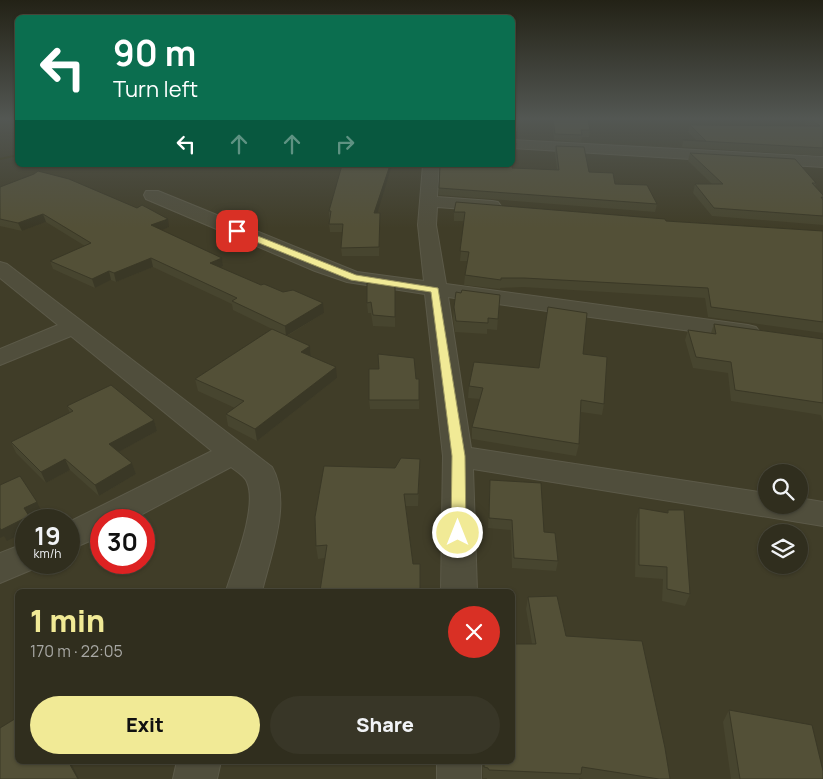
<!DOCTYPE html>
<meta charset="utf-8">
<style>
body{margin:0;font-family:Manrope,sans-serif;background:#383627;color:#f1f3f6;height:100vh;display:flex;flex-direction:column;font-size:19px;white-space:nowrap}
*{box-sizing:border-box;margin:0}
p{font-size:16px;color:#a8a8a4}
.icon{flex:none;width:28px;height:28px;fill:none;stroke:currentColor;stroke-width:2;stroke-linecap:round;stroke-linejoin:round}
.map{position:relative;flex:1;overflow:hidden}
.details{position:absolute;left:15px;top:589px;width:500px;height:175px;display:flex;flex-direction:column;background:#302e1e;border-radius:8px;box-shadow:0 1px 4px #0004,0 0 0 1px #4b4a3c}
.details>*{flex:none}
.guide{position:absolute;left:15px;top:15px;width:500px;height:152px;border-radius:8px;box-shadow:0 1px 4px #0004,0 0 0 1px #4b4a3c;background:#0b6e4f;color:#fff;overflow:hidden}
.tools{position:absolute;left:758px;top:464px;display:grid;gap:10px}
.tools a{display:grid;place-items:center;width:50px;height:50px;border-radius:50%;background:#302e1e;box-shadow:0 1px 4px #0004,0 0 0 1px #4b4a3c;font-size:25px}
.speed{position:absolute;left:15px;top:509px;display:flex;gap:10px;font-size:25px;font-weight:700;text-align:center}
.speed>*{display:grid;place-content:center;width:65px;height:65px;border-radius:50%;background:#302e1e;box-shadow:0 1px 4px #0004,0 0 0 1px #4b4a3c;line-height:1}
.speed small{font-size:12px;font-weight:400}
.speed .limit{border:8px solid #d22;background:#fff;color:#111}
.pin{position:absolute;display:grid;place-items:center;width:42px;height:42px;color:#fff;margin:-21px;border-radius:10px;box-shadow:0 2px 8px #0006}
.me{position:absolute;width:55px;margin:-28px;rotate:0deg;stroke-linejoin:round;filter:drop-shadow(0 0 4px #0008)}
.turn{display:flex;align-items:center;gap:18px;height:105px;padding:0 15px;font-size:22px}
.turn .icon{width:65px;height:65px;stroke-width:2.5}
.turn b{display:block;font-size:35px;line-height:42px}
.lanes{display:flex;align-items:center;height:48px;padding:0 15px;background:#0003;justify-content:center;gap:25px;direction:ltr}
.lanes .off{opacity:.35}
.round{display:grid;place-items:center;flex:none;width:52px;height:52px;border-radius:26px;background:#383627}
.headline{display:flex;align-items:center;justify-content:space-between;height:85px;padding:0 15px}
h1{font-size:30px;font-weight:800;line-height:38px;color:#f1ea96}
.button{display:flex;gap:10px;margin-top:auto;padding:10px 15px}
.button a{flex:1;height:58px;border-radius:30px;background:#f1ea96;color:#111;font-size:20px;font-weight:800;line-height:58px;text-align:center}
.button a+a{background:#383627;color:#f1f3f6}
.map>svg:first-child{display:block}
</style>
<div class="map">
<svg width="823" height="779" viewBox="0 0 823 779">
<rect width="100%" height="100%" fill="#403d28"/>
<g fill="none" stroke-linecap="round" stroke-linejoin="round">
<!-- stream -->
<polygon fill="#3d3a1b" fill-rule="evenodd" points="18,154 18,156 0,160 0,158"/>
<defs>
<g id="street">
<polygon points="512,140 823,157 823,167 512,148"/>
<polygon points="423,165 439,165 437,197 492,201 498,202 501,206 498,210 492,211 437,207 436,225 446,284 748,325 756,327 760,332 756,337 748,339 448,297 471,448 766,493 766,505 799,505 799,498 823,502 823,526 473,469 477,591 441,591 443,456 425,294 347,282 315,271 146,199 144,195 146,191 158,191 357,272 424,281 418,225"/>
<path d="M0 262 7 264 272 467C292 502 271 554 262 591H226C234 565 258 507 247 482 245 476 236 471 231 467L131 520H101V536L69 550V522L212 451 71 336 0 365V349L58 325 0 278Z"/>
<polygon points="26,543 26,562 40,562 38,567 0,583 0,553"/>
<polygon points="177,761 221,761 217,779 173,779"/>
<rect x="437" y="761" width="44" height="18"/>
</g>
</defs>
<!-- street casing -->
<use href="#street" stroke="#5c5a49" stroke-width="2"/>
<!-- street -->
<use href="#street" fill="#504e3c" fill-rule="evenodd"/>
</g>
<!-- wall -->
<g fill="#47452f">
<polygon points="552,119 588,119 590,130 589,137 582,137 581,142 554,140"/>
<polygon points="806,119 823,119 823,156 682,147 683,140 697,141 688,132 690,125 807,126 804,124"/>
<polygon points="556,146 589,172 657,204 655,212 439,195 440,165 557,170 555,153"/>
<polygon points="690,153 816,183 815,187 823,195 823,225 712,216 693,193 695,184 712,184 688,161"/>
<polygon points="342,165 392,165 377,213 380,213 379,256 342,256 341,248 343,232 330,232 329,224 330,219 329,219 329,211"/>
<polygon points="0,187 169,227 161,230 222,258 223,266 220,268 324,313 287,336 310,346 311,356 337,378 257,441 228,426 226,414 235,408 198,391 195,379 272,329 233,310 232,304 153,267 116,282 111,280 95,288 53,269 50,261 85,246 46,222 22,231 0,226"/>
<polygon points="454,212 666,221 823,231 823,333 708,317 705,298 523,287 500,288 500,289 464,285 465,275 467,261 460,261 464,221 454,221"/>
<polygon points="395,282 395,327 373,326 371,313 368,313 367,303"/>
<polygon points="461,293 500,295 497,330 487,329 487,334 455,332 453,318 454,307"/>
<polygon points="714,324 823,339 823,422 821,415 731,401 728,373 693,368 685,340 688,330 711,333"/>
<polygon points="378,354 416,379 419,379 419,409 370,409 369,400 379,369"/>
<polygon points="583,354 604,404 602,415 581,412 579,444 576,456 472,439 472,427 480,399 468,398 469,386 539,368"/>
<polygon points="67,406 154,420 157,431 118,452 132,463 136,474 99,496 70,470 46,483 16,453 11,442 70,413"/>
<polygon points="420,459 418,506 406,506 413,564 325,558 318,559 316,546 395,468"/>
<polygon points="490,480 544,532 558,561 556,571 512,568 511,530 488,528"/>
<polygon points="639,508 667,513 668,510 690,594 685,606 662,601 663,579 635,577 636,520"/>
<polygon points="528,597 566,636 670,779 584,779 579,778 579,779 487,779 487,778 483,778 482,761 512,761 512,644 532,644 526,609"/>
<polygon points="729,710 823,779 731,779 723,722"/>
</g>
<!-- shaded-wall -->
<g fill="#3a3826">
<polygon points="519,119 517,138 512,139 512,133"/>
<polygon points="390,165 392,165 375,221 374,213"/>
<polygon points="43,214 46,222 22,231 18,223"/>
<polygon points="168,219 169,227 153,234 151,225"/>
<polygon points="151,258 153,267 116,282 114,273"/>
<polygon points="222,258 223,266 212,272 210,263"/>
<polygon points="109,271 111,280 95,288 92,279"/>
<polygon points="323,303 324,313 286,336 285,326"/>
<polygon points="310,346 311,358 301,352"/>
<polygon points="336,367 337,378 257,441 255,429"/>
<polygon points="154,420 157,431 113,455 109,444"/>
<polygon points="65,459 70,470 46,483 41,472"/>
<polygon points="132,463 136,474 99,496 95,485"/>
<polygon points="37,502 42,513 30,519 31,520 26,520 26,531 7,541 4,536 0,538 0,528 24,508"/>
<polygon points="68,761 70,761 79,779 78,779"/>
</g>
<!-- building -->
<g fill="#535037" stroke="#3a3826">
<polygon points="512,119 519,119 517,132 512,133"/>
<polygon points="553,119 588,119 590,130 581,130 582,135 555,134"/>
<polygon points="810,119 823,119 823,148 683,140 706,141 690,125 820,126"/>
<polygon points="512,143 516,143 512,168 559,170 556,146 584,147 589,172 613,173 615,184 647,185 657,204 439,188 440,165 512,165"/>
<polygon points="690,153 795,159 816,183 812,183 823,195 823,198 821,197 823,200 823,216 714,208 695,184 723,184"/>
<polygon points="342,165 390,165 374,213 380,213 379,247 341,248 343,224 329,224 331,211 329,211"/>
<polygon points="38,171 69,179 137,208 142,205 168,219 151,225 222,258 210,263 261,285 264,284 283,292 293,290 323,303 285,326 232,301 237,298 151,258 114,273 109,271 92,279 50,261 91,243 43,214 18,223 0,219 0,187 34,174"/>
<polygon points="456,202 665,219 666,221 823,231 823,322 711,307 708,288 524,278 501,278 501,280 465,275 469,252 460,251 465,212 454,212"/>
<polygon points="395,282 395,317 373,315 371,302 367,303 367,283"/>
<polygon points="462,290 500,295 498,319 488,318 488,323 456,321 454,307 456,292 461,293"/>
<polygon points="548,307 587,313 583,354 607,357 604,404 581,400 579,444 472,427 483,388 469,386 474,362 539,368"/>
<polygon points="714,324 823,339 823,403 735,390 731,362 696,357 688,330 716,334"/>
<polygon points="272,329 310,346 301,352 336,367 255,429 226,414 244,401 195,379"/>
<polygon points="378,354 414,358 416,379 419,379 419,400 369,400 369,369 379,369"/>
<polygon points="111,385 154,420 109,444 132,463 95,485 65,459 41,472 11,442 73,411 67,406"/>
<polygon points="401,458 420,459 418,494 404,494 413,564 420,564 420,591 320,591 327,545 316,546 315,517 324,466 395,468"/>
<polygon points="20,476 37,502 24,508 29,516 1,530 0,528 0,485"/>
<polygon points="490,480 541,483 544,532 555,533 558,561 514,558 512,520 489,518"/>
<polygon points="639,508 668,513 668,510 684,510 690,594 667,589 667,567 639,565"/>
<polygon points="557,596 566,636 642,641 665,748 670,779 659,779 582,767 581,774 489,770 488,768 484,767 484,761 512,761 512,691 514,691 512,678 512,644 536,644 528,597"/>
<polygon points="729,710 812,725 823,771 823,779 740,779"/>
<polygon points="18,717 18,761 68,761 78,779 0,779 0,728"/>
</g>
<!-- sky -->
<linearGradient id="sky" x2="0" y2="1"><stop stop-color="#232216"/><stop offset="0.52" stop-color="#535753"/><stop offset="1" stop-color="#535753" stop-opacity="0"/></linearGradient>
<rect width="823" height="228" fill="url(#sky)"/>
<!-- route -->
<polygon fill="#f1ea96" stroke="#9d9862" points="234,229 240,229 356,275 438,288 465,456 466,533 464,537 453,537 451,533 452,456 431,292 351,280 234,233"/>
</svg>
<div class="tools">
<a><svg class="icon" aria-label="search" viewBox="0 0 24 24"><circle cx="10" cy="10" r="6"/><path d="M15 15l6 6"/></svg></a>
<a><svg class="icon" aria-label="layers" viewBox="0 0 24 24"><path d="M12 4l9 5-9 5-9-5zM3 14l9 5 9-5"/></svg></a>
</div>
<div class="speed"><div>19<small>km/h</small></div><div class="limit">30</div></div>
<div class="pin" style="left:237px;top:231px;background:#d93025"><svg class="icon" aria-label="arrive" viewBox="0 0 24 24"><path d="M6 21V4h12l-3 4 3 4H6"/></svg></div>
<svg class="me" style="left:458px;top:533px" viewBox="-20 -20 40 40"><circle r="17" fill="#f1ea96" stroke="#fff" stroke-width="3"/><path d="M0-11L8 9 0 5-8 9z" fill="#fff"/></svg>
<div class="guide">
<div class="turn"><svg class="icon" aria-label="left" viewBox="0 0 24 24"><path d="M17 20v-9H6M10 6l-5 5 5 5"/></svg><div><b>90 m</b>Turn left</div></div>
<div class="lanes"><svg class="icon" aria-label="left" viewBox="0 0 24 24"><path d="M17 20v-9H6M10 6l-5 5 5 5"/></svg><svg class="icon off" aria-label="ahead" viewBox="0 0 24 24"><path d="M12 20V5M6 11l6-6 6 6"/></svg><svg class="icon off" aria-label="ahead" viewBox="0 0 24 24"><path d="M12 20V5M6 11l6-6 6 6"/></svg><svg class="icon off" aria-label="right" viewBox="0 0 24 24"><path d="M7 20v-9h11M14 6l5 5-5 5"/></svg></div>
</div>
<section class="details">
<div class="headline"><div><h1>1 min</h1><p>170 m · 22:05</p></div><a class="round" style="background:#d93025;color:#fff"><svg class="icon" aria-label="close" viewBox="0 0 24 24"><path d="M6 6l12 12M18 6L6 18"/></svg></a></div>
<div class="button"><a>Exit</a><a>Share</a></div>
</section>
</div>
